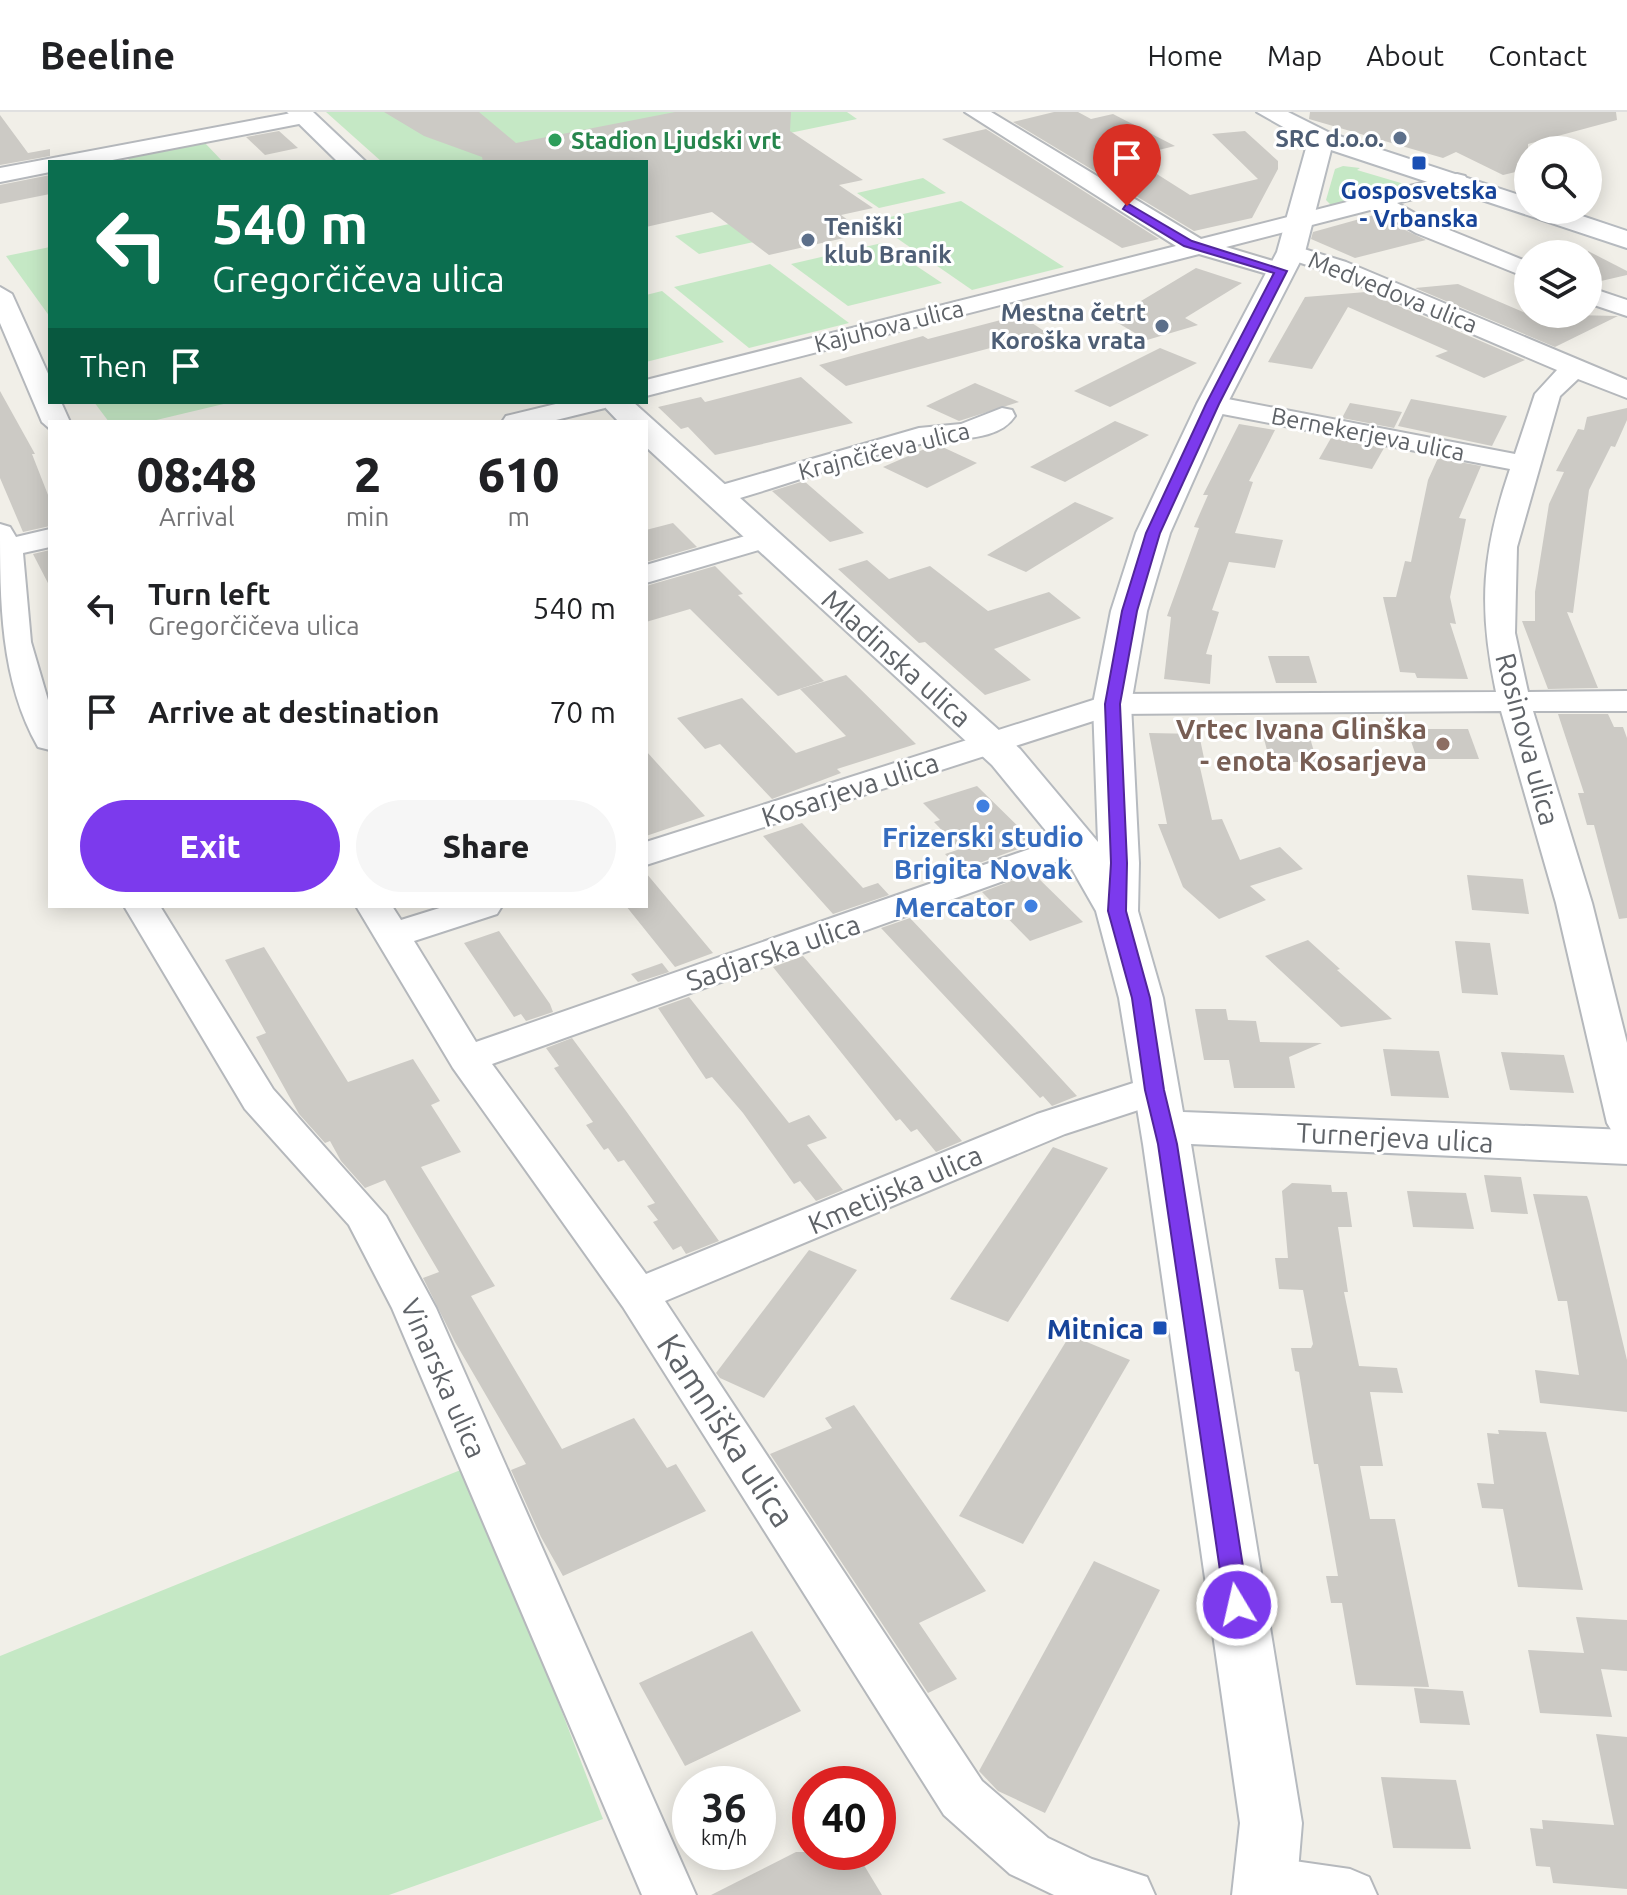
<!DOCTYPE html>
<meta charset="utf-8">
<style>
body{margin:0;font-family:Ubuntu,sans-serif;background:#f6f6f6;color:#202124;height:100vh;display:flex;flex-direction:column;font-size:30px;white-space:nowrap}
*{box-sizing:border-box;margin:0}
p{font-size:26px;color:#757577}
.icon{flex:none;width:44px;height:44px;fill:none;stroke:currentColor;stroke-width:2;stroke-linecap:round;stroke-linejoin:round}
.map{position:relative;flex:1;overflow:hidden}
.details{position:absolute;left:48px;top:308px;width:600px;height:488px;display:flex;flex-direction:column;background:#fff;border-radius:0px;box-shadow:0 4px 20px #0003}
.details>*{flex:none}
.top-card{position:absolute;left:48px;top:48px;width:600px;height:244px;border-radius:0px;box-shadow:0 4px 20px #0003;background:#0b6e4f;color:#fff;overflow:hidden}
.controls{position:absolute;left:1514px;top:24px;display:grid;gap:16px}
.controls a{display:grid;place-items:center;width:88px;height:88px;border-radius:50%;background:#fff;box-shadow:0 4px 20px #0003;font-size:40px}
.speed{position:absolute;left:672px;top:1654px;display:flex;gap:16px;font-size:40px;font-weight:700;text-align:center}
.speed>*{display:grid;place-content:center;width:104px;height:104px;border-radius:50%;background:#fff;box-shadow:0 4px 20px #0003;line-height:1}
.speed small{font-size:20px;font-weight:400}
.speed .limit{border:12px solid #d22;background:#fff;color:#111}
.pin{position:absolute;display:grid;place-items:center;width:68px;height:68px;color:#fff;margin:-82px -34px;border-radius:50% 50% 50% 0;rotate:-45deg;box-shadow:0 0 8px #0007}
.pin .icon{rotate:45deg}
.me{position:absolute;width:88px;margin:-44px;rotate:351deg;stroke-linejoin:round;filter:drop-shadow(0 0 6px #0008)}
.turn{display:flex;align-items:center;gap:28px;height:168px;padding:0 32px;font-size:36px}
.turn .icon{width:104px;height:104px;stroke-width:2.5}
.turn b{display:block;font-size:56px;line-height:68px}
.then{display:flex;align-items:center;height:76px;padding:0 32px;background:#0003;gap:16px;font-size:30px}
.eta{display:flex;justify-content:space-evenly;align-items:center;height:136px;text-align:center}
.eta b{font-size:48px;font-weight:800;line-height:56px}
.primary-button{display:flex;gap:16px;margin-top:auto;padding:16px 32px}
.primary-button a{flex:1;height:92px;border-radius:48px;background:#7c3aed;color:#fff;font-size:32px;font-weight:800;line-height:92px;text-align:center}
.primary-button a+a{background:#f6f6f6;color:#202124}
ul{padding:0;list-style:none}
li{display:flex;align-items:center;gap:24px;height:104px;padding:0 32px}
li div{flex:1}
li b{display:block;font-size:30px}
li em{font-style:normal}
header{display:flex;align-items:center;gap:48px;box-sizing:border-box;height:112px;padding:0 40px;background:#fff;border-bottom:2px solid #e0e0e0}
header strong{font-size:38px}
nav{display:flex;gap:44px;margin-inline-start:auto;font-size:28px}
.map>svg:first-child{display:block}
</style>
<header>
<strong>Beeline</strong>
<nav><a>Home</a><a>Map</a><a>About</a><a>Contact</a></nav>
</header>
<div class="map">
<svg width="1627" height="1783" viewBox="0 0 1627 1783">
<rect width="100%" height="100%" fill="#f1efe8"/>
<!-- green -->
<g fill="#c5e8c5">
<polygon points="326,0 847,0 857,7 646,51 382,50"/>
<polygon points="205,31 223,50 131,50 126,45"/>
<polygon points="1343,54 1360,56 1357,58 1411,74 1332,94 1326,88 1335,57"/>
<polygon points="923,66 946,81 879,96 857,81"/>
<polygon points="961,89 1064,155 972,178 872,109"/>
<polygon points="770,103 795,121 699,142 675,124"/>
<polygon points="882,131 942,171 848,194 791,152"/>
<polygon points="50,135 50,205 6,144"/>
<polygon points="770,152 849,211 749,236 674,175"/>
<polygon points="662,179 724,230 646,250 646,183"/>
<polygon points="94,290 232,290 148,310 109,310"/>
<polygon points="468,1355 603,1707 389,1783 0,1783 0,1544"/>
</g>
<!-- building -->
<g fill="#cccac5">
<polygon points="384,0 479,0 516,31 675,0 791,0 790,19 863,68 839,73 873,96 841,103 866,121 769,143 712,100 646,115 646,50 483,50 482,45 424,24"/>
<polygon points="1054,0 1078,0 1091,7 1113,2 1175,34 1130,45 1190,83 1258,67 1212,22 1245,19 1278,49 1278,57 1252,106 1194,119 1013,10"/>
<polygon points="1310,0 1616,0 1617,8 1528,32 1528,57 1503,63 1456,40 1443,46 1309,7"/>
<polygon points="0,3 28,41 50,37 50,44 0,53"/>
<polygon points="986,17 1159,127 1122,136 942,27"/>
<polygon points="279,19 298,36 265,43 246,25"/>
<polygon points="50,63 50,82 0,92 0,73"/>
<polygon points="1374,103 1426,128 1355,146 1311,127 1313,120"/>
<polygon points="1588,139 1627,159 1627,163 1588,172"/>
<polygon points="1196,156 1242,171 1185,206 1198,213 1147,228 1111,207"/>
<polygon points="1458,172 1528,202 1618,204 1555,235 1415,176"/>
<polygon points="1366,180 1525,248 1484,266 1435,244 1448,239 1348,195 1312,257 1268,250 1305,185"/>
<polygon points="1020,203 1047,221 846,274 819,253 923,224 928,227"/>
<polygon points="1160,236 1197,251 1110,295 1074,279"/>
<polygon points="801,265 853,311 715,343 688,315 681,317 658,295 701,285 705,290"/>
<polygon points="975,271 1019,290 959,309 926,294"/>
<polygon points="0,279 35,342 32,342 50,388 50,414 23,420 0,366"/>
<polygon points="1411,287 1507,304 1492,334 1398,314"/>
<polygon points="1350,291 1402,300 1394,316 1342,306"/>
<polygon points="1627,296 1627,308 1615,335 1611,334 1589,378 1573,501 1567,500 1598,576 1548,577 1522,509 1535,509 1535,480 1549,392 1564,360 1556,359 1578,317 1584,318 1587,305"/>
<polygon points="1115,309 1149,323 1065,370 1030,355"/>
<polygon points="1239,312 1275,318 1249,369 1253,370 1235,421 1283,428 1275,456 1229,450 1212,498 1219,500 1206,542 1212,543 1210,572 1164,567 1171,505 1167,504 1199,416 1194,415 1208,383 1203,383"/>
<polygon points="1331,326 1384,336 1372,357 1319,347"/>
<polygon points="936,332 977,351 927,376 883,355"/>
<polygon points="1438,346 1481,354 1459,406 1466,407 1450,485 1456,512 1450,511 1468,567 1417,566 1415,561 1400,560 1383,485 1396,485 1405,449 1411,450 1428,368"/>
<polygon points="804,369 864,421 830,430 772,379"/>
<polygon points="1075,390 1114,406 1026,460 987,443"/>
<polygon points="673,411 697,435 646,450 646,418"/>
<polygon points="50,438 50,475 33,442"/>
<polygon points="867,448 889,467 930,454 988,499 1049,480 1081,506 994,537 1031,568 985,583 925,530 919,531 838,457"/>
<polygon points="715,454 743,482 738,483 824,569 778,584 690,497 646,510 646,474"/>
<polygon points="1268,544 1309,544 1317,571 1276,571"/>
<polygon points="846,563 916,632 837,657 841,661 772,687 720,632 705,637 677,606 742,586 796,641 846,624 800,577"/>
<polygon points="1558,602 1608,602 1614,615 1623,615 1627,626 1627,806 1619,807 1594,713 1587,713 1578,681 1584,681"/>
<polygon points="1407,617 1468,617 1479,647 1417,647"/>
<polygon points="1262,619 1308,619 1317,650 1270,650"/>
<polygon points="1149,621 1199,622 1205,651 1199,651 1212,708 1222,707 1240,748 1280,735 1303,757 1250,774 1266,788 1219,807 1183,775 1158,712 1167,712"/>
<polygon points="646,639 705,704 646,724"/>
<polygon points="977,674 1035,731 960,758 945,742 960,737 934,710 940,708 923,691"/>
<polygon points="802,711 863,776 878,771 889,783 833,802 763,724"/>
<polygon points="646,761 713,841 675,855 626,794 646,794"/>
<polygon points="1033,761 1083,810 1030,829 982,780"/>
<polygon points="1467,763 1523,767 1529,802 1472,798"/>
<polygon points="910,806 1015,917 1077,984 1052,994 1043,984 1040,986 881,816"/>
<polygon points="499,819 550,892 553,900 526,909 521,902 514,905 464,831"/>
<polygon points="1308,828 1340,857 1337,858 1392,907 1341,915 1265,844"/>
<polygon points="1455,829 1490,831 1498,883 1462,881"/>
<polygon points="264,835 348,970 413,947 440,989 431,993 461,1040 421,1055 495,1174 471,1184 562,1337 634,1306 667,1356 676,1352 706,1399 563,1464 541,1425 511,1358 526,1352 455,1230 423,1166 439,1160 385,1068 365,1076 341,1049 330,1029 325,1031 299,1002 256,925 266,921 225,848"/>
<polygon points="803,844 913,972 962,1029 936,1040 917,1017 911,1020 900,1007 896,1009 773,855"/>
<polygon points="662,851 669,860 638,870 631,862"/>
<polygon points="689,885 789,1011 809,1003 827,1026 807,1033 843,1078 816,1089 800,1069 794,1072 743,1001 712,965 706,967 658,896"/>
<polygon points="1195,897 1226,897 1228,908 1256,909 1260,930 1322,931 1289,945 1295,976 1234,976 1229,948 1204,948"/>
<polygon points="572,926 626,999 719,1129 686,1142 681,1134 673,1138 653,1110 658,1108 647,1094 655,1091 624,1048 618,1050 608,1036 604,1038 586,1013 593,1010 554,956 559,954 546,936"/>
<polygon points="1383,937 1439,939 1449,986 1391,984"/>
<polygon points="1501,940 1564,943 1574,981 1510,978"/>
<polygon points="1053,1035 1108,1056 1008,1210 950,1187"/>
<polygon points="1484,1063 1521,1065 1528,1102 1491,1100"/>
<polygon points="1292,1071 1331,1073 1332,1080 1347,1080 1352,1115 1338,1115 1348,1180 1344,1180 1359,1254 1397,1256 1403,1281 1370,1280 1383,1354 1360,1354 1370,1407 1395,1407 1429,1575 1356,1573 1342,1491 1331,1491 1326,1464 1338,1464 1318,1352 1314,1352 1299,1260 1295,1259 1291,1236 1311,1236 1313,1232 1303,1178 1279,1177 1275,1146 1288,1146 1282,1079"/>
<polygon points="1407,1079 1466,1081 1474,1117 1413,1115"/>
<polygon points="1533,1082 1587,1084 1589,1089 1627,1248 1627,1300 1540,1291 1535,1258 1579,1263 1567,1189 1558,1189"/>
<polygon points="809,1138 857,1158 764,1286 720,1266 716,1261"/>
<polygon points="1070,1223 1130,1248 1023,1432 959,1404"/>
<polygon points="854,1293 986,1479 919,1511 957,1567 928,1581 770,1342 832,1316 825,1306"/>
<polygon points="1498,1318 1546,1320 1583,1478 1518,1475 1503,1397 1482,1396 1477,1371 1494,1372 1487,1321 1499,1322"/>
<polygon points="1094,1449 1160,1478 1045,1701 998,1679 979,1659"/>
<polygon points="1576,1505 1627,1508 1627,1559 1601,1557 1612,1605 1540,1601 1528,1538 1584,1541"/>
<polygon points="752,1519 801,1599 685,1654 639,1571"/>
<polygon points="1414,1576 1463,1579 1470,1613 1420,1611"/>
<polygon points="1596,1622 1627,1625 1627,1777 1553,1771 1550,1755 1536,1754 1530,1716 1543,1717 1542,1708 1614,1713"/>
<polygon points="1381,1665 1456,1668 1471,1737 1393,1736"/>
<polygon points="796,1740 856,1740 882,1783 711,1783"/>
</g>
<g fill="none" stroke-linecap="round" stroke-linejoin="round">
<defs>
<g id="street">
<polygon points="297,0 312,0 315,5 304,11 102,50 50,50 50,60 0,70 0,56"/>
<polygon points="965,0 991,0 1201,127 1457,62 1465,64 1468,69 1465,74 1397,91 1432,111 1528,150 1528,166 1416,121 1374,97 1226,135 1290,154 1293,159 1290,164 1281,166 1199,142 646,284 646,268 1176,134"/>
<path d="M1291 133 1346 150 1627 268V286L1578 267 1560 284 1517 435 1515 521 1528 580 1627 579V599H1533L1592 791 1627 931V1025L1613 1021 1607 1011 1556 791 1501 599 1115 602 646 753V730L1112 582 1496 580C1478 495 1482 440 1510 357L1212 300 1203 298 1199 292 1203 286 1212 284 1515 342 1535 282 1557 258 1328 160 1283 145 1279 140Z"/>
<polygon points="0,175 12,182 50,266 50,290 61,290 70,310 50,310 50,317 42,310 0,211"/>
<polygon points="1588,175 1627,188 1627,204 1588,191"/>
<polygon points="564,290 609,290 605,296 548,310 502,310 506,304"/>
<path d="M1002 296 1012 298 1015 304C998 330 957 325 930 330 862 343 787 374 718 392L708 389 704 383 708 377 919 316 961 312Z"/>
<path d="M0 412 10 415 16 425 50 417V435L23 441 31 530 50 595V638L38 635C0 568 0 489 0 412Z"/>
<polygon points="766,418 776,421 781,427 776,433 646,471 646,453"/>
<polygon points="1078,720 1090,724 1095,731 1090,738 492,952 646,1162 1037,1002 1155,964 1169,968 1175,978 1169,988 1065,1022 665,1189 982,1669 1048,1726 1092,1747 1147,1765 1155,1783 1054,1783 1010,1762 944,1703 623,1195 453,956 356,794 392,794 401,808 446,794 502,794 497,802 414,829 476,930"/>
<polygon points="124,794 160,794 273,977 386,1104 436,1196 696,1783 642,1783 392,1196 349,1113 245,997"/>
<polygon points="1267,1745 1350,1757 1369,1765 1377,1783 1245,1783 1240,1771 1248,1753"/>
</g>
<g id="secondary">
<polygon points="287,0 313,0 366,50 338,50"/>
<polygon points="1257,0 1288,0 1330,21 1528,86 1528,98 1564,98 1627,119 1627,136 1331,38 1305,140 1227,292 1170,421 1147,499 1131,592 1139,751 1138,799 1163,886 1183,1000 1627,1018 1627,1052 1191,1032 1302,1711 1296,1783 1232,1783 1240,1711 1143,1032 1119,886 1096,799 1060,736 992,653 646,335 646,310 619,310 600,290 633,290 1020,637 1098,730 1093,592 1111,499 1136,421 1197,292 1277,140 1308,29"/>
</g>
</defs>
<!-- street casing -->
<use href="#street" stroke="#b5b8bc" stroke-width="4"/>
<!-- secondary casing -->
<use href="#secondary" stroke="#b6babf" stroke-width="4"/>
<!-- street -->
<use href="#street" fill="#fff" fill-rule="evenodd"/>
<!-- secondary -->
<use href="#secondary" fill="#fff" fill-rule="evenodd"/>
</g>
<!-- route -->
<polygon fill="#7c3aed" stroke="#51269a" stroke-width="2" points="1127,91 1192,129 1287,159 1219,292 1160,421 1137,499 1120,592 1127,751 1126,799 1150,886 1164,978 1177,1032 1249,1493 1246,1500 1237,1503 1229,1500 1225,1493 1158,1032 1145,978 1132,886 1108,799 1111,751 1105,592 1122,499 1146,421 1206,292 1274,161 1184,134 1123,97"/>
<!-- markers -->
<g fill="#5c6f8a" stroke="#fff" stroke-width="3">
<circle cx="1400" cy="26" r="8"/>
<circle cx="808" cy="128" r="8"/>
<circle cx="1162" cy="214" r="8"/>
</g>
<circle fill="#2e9e5b" stroke="#fff" stroke-width="3" cx="555" cy="28" r="8"/>
<g fill="#1a4fb4" stroke="#fff" stroke-width="3">
<rect x="1411" y="43" width="16" height="16" rx="4"/>
<rect x="1152" y="1208" width="16" height="16" rx="4"/>
</g>
<circle fill="#8d6e63" stroke="#fff" stroke-width="3" cx="1443" cy="632" r="8"/>
<g fill="#3f7fe0" stroke="#fff" stroke-width="3">
<circle cx="983" cy="694" r="8"/>
<circle cx="1031" cy="794" r="8"/>
</g>
<g text-anchor="middle" dominant-baseline="central" stroke-width="6" stroke-linejoin="round" paint-order="stroke">
<!-- far-service labels -->
<g font-size="24" font-weight="bold" fill="#4e5e75" stroke="#fff" text-anchor="end">
<text x="1384" y="26">SRC d.o.o.</text>
<text x="824" y="114" text-anchor="start">Teniški<tspan x="824" dy="28">klub Branik</tspan></text>
<text x="1146" y="200">Mestna četrt<tspan x="1146" dy="28">Koroška vrata</tspan></text>
</g>
<!-- far-leisure labels -->
<g font-size="24" font-weight="bold" fill="#27864d" stroke="#fff" text-anchor="start">
<text x="571" y="28">Stadion Ljudski vrt</text>
</g>
<!-- far-transit labels -->
<g font-size="24" font-weight="bold" fill="#164399" stroke="#fff">
<text x="1419" y="78">Gosposvetska<tspan x="1419" dy="28">- Vrbanska</tspan></text>
</g>
<!-- far-street labels -->
<g font-size="24" fill="#5f6368" stroke="#fff">
<text transform="translate(1393 180) rotate(22)">Medvedova ulica</text>
<text transform="translate(889 214) rotate(-14)">Kajuhova ulica</text>
<text transform="translate(1368 322) rotate(11)">Bernekerjeva ulica</text>
<text transform="translate(884 339) rotate(-14)">Krajnčičeva ulica</text>
</g>
<!-- street labels -->
<g font-size="28" fill="#5f6368" stroke="#fff">
<text transform="translate(897 546) rotate(42)">Mladinska ulica</text>
<text transform="translate(1528 627) rotate(75)">Rosinova ulica</text>
<text transform="translate(850 677) rotate(-18)">Kosarjeva ulica</text>
<text transform="translate(773 840) rotate(-19)">Sadjarska ulica</text>
<text transform="translate(1395 1025) rotate(3)">Turnerjeva ulica</text>
<text transform="translate(895 1077) rotate(-23)">Kmetijska ulica</text>
<text transform="translate(444 1266) rotate(66)">Vinarska ulica</text>
</g>
<!-- education labels -->
<g font-size="28" font-weight="bold" fill="#785e54" stroke="#fff" text-anchor="end">
<text x="1427" y="616">Vrtec Ivana Glinška<tspan x="1427" dy="32">- enota Kosarjeva</tspan></text>
</g>
<!-- shop labels -->
<g font-size="28" font-weight="bold" fill="#366cbe" stroke="#fff">
<text x="983" y="724">Frizerski studio<tspan x="983" dy="32">Brigita Novak</tspan></text>
<text x="1015" y="794" text-anchor="end">Mercator</text>
</g>
<!-- transit labels -->
<g font-size="28" font-weight="bold" fill="#164399" stroke="#fff" text-anchor="end">
<text x="1144" y="1216">Mitnica</text>
</g>
<!-- near-street labels -->
<g font-size="34" fill="#5f6368" stroke="#fff">
<text transform="translate(727 1318) rotate(57)">Kamniška ulica</text>
</g>
</g>
</svg>
<div class="controls">
<a><svg class="icon" aria-label="search" viewBox="0 0 24 24"><circle cx="10" cy="10" r="6"/><path d="M15 15l6 6"/></svg></a>
<a><svg class="icon" aria-label="layers" viewBox="0 0 24 24"><path d="M12 4l9 5-9 5-9-5zM3 14l9 5 9-5"/></svg></a>
</div>
<div class="speed"><div>36<small>km/h</small></div><div class="limit">40</div></div>
<div class="pin" style="left:1127px;top:94px;background:#d93025"><svg class="icon" aria-label="arrive" viewBox="0 0 24 24"><path d="M6 21V4h12l-3 4 3 4H6"/></svg></div>
<svg class="me" style="left:1237px;top:1493px" viewBox="-20 -20 40 40"><circle r="17" fill="#7c3aed" stroke="#fff" stroke-width="3"/><path d="M0-11L8 9 0 5-8 9z" fill="#fff"/></svg>
<div class="top-card">
<div class="turn"><svg class="icon" aria-label="left" viewBox="0 0 24 24"><path d="M17 20v-9H6M10 6l-5 5 5 5"/></svg><div><b>540 m</b>Gregorčičeva ulica</div></div>
<div class="then">Then<svg class="icon" aria-label="arrive" viewBox="0 0 24 24"><path d="M6 21V4h12l-3 4 3 4H6"/></svg></div>
</div>
<section class="details">
<div class="eta">
<div><b>08:48</b><p>Arrival</p></div>
<div><b>2</b><p>min</p></div>
<div><b>610</b><p>m</p></div>
</div>
<ul>
<li><svg class="icon" aria-label="left" viewBox="0 0 24 24"><path d="M17 20v-9H6M10 6l-5 5 5 5"/></svg><div><b>Turn left</b><p>Gregorčičeva ulica</p></div><em>540 m</em></li>
<li><svg class="icon" aria-label="arrive" viewBox="0 0 24 24"><path d="M6 21V4h12l-3 4 3 4H6"/></svg><div><b>Arrive at destination</b></div><em>70 m</em></li>
</ul>
<div class="primary-button"><a>Exit</a><a>Share</a></div>
</section>
</div>
